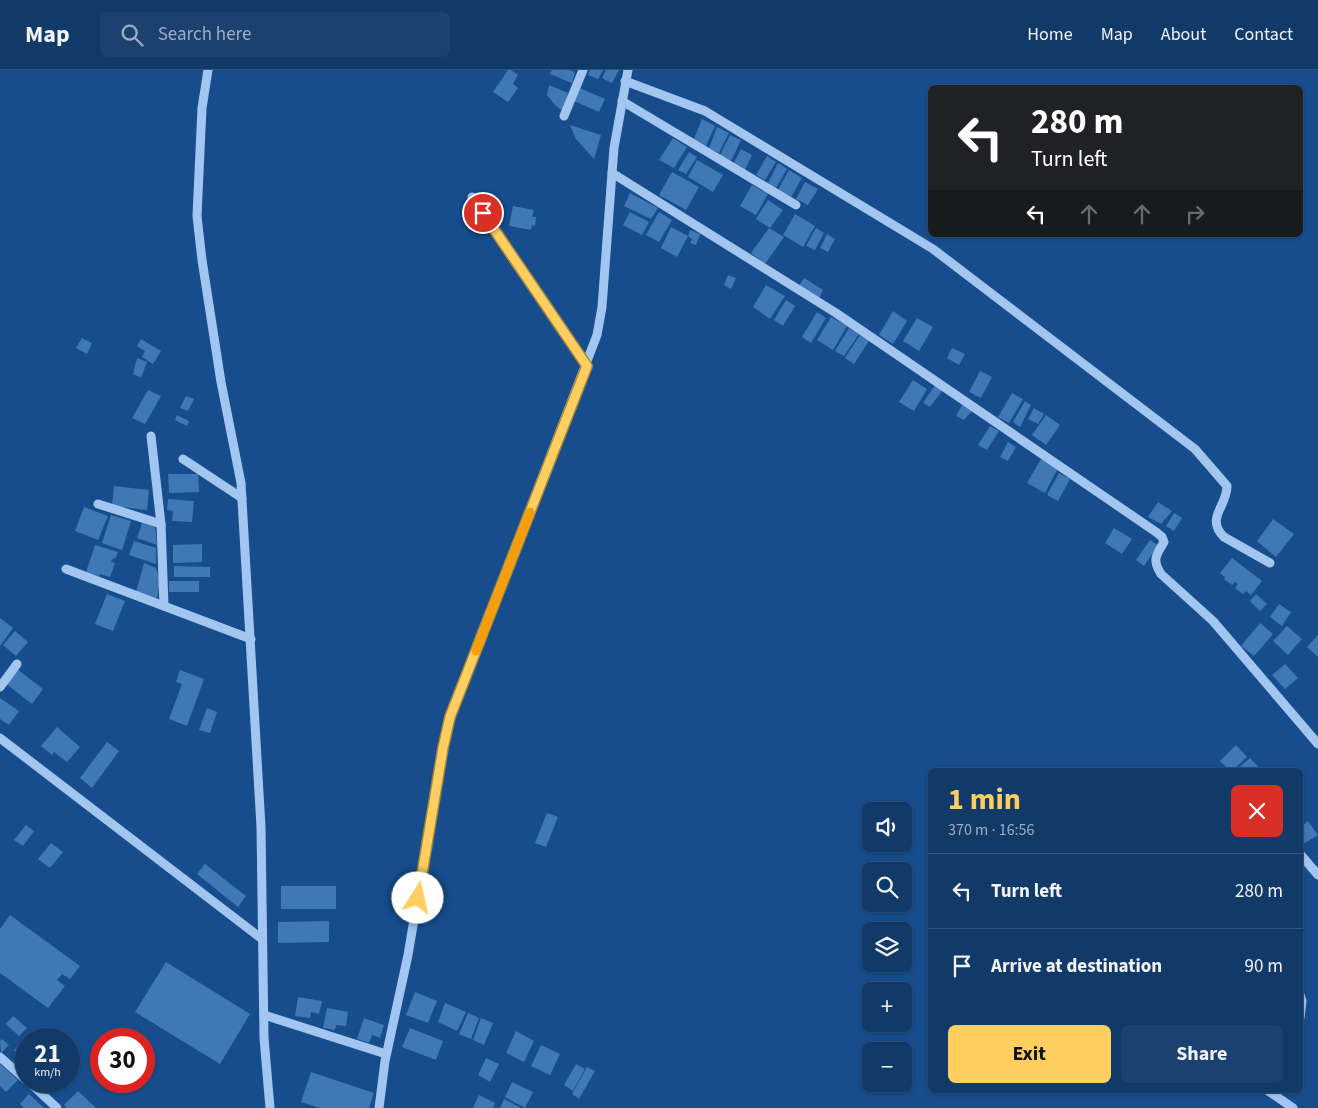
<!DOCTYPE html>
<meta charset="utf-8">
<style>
body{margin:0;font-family:"Source Sans 3",sans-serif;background:#1a416f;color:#f1f3f6;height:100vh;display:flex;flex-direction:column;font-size:19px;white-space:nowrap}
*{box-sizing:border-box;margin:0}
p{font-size:16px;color:#9cadc0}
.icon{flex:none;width:28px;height:28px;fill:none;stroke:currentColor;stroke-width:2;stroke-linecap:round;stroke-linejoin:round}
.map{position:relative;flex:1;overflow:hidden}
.details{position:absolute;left:928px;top:698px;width:375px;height:325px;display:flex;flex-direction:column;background:#113a69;border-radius:8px;box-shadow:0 1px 4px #0004,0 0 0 1px #30547d}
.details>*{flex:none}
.hud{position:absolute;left:928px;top:15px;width:375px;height:152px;border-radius:8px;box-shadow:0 1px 4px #0004,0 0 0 1px #30547d;background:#202124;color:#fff;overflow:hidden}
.tools{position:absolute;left:862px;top:732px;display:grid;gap:10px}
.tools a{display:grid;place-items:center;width:50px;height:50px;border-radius:8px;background:#113a69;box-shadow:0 1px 4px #0004,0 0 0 1px #30547d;font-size:25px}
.speed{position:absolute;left:15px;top:958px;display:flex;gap:10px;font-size:25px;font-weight:700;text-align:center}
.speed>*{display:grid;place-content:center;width:65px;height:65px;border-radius:50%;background:#113a69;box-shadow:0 1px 4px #0004,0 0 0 1px #30547d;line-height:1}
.speed small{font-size:12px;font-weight:400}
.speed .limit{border:8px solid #d22;background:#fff;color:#111}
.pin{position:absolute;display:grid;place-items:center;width:42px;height:42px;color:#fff;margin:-21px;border:2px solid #fff;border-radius:50%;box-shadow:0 1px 5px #0007}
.me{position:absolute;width:55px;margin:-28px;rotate:10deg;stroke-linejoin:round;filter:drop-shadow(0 0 4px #0008)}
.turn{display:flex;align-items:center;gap:18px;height:105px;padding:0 20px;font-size:22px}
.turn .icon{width:65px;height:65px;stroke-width:2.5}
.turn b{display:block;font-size:35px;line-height:42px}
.lanes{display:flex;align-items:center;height:48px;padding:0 20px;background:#0003;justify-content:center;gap:25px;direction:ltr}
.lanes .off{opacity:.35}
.round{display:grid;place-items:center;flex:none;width:52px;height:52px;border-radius:8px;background:#1a416f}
.head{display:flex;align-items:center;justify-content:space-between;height:85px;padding:0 20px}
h1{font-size:30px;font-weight:700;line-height:38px;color:#ffce60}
.primary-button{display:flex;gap:10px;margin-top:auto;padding:10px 20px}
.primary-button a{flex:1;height:58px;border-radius:8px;background:#ffce60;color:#111;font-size:20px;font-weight:700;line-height:58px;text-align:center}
.primary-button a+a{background:#1a416f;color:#f1f3f6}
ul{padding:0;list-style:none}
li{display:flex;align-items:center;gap:15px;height:75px;padding:0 20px;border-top:1px solid #30547d}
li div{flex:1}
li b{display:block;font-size:19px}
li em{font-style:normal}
header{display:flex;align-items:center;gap:30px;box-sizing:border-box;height:70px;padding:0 25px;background:#113a69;border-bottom:1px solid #30547d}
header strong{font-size:24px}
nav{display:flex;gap:28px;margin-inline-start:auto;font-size:18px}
.search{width:350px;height:45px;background:#1a416f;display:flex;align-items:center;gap:12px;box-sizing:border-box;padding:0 18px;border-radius:8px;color:#9cadc0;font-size:19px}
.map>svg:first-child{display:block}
</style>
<header>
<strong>Map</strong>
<div class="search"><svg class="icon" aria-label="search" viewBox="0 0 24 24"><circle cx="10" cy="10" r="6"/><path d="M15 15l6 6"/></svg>Search here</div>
<nav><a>Home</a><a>Map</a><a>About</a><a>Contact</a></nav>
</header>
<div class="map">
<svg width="1318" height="1038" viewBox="0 0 1318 1038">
<rect width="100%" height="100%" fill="#174d8c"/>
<!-- building -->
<g fill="#4077b5">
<polygon points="508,0 511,0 518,5 513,14 518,18 508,32 493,22"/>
<polygon points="552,0 569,0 575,2 572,13 550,4"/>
<polygon points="590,0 603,0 598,9 588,5"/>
<polygon points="606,0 619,0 612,13 602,8"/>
<polygon points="549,15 568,23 563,41 555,35 547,25"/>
<polygon points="580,18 605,29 599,42 574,31"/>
<polygon points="702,49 715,56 706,76 694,69"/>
<polygon points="570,55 601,65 594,89 576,69"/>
<polygon points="717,57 729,63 719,83 709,78"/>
<polygon points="730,65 741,70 731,91 720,85"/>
<polygon points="673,68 687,77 674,98 659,90"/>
<polygon points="741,79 752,85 744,102 732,96"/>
<polygon points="689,82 697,87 686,104 678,100"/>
<polygon points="767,86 776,92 765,110 756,105"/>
<polygon points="697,90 723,105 713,122 688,107"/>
<polygon points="778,93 787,99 776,118 768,113"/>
<polygon points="789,100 802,108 791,127 778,120"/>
<polygon points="672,102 699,117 686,140 659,125"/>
<polygon points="805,112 818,119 808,135 796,129"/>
<polygon points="752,115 768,124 756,145 740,136"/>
<polygon points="630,123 658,138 651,149 624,136"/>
<polygon points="768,130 783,140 770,158 756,149"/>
<polygon points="513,136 534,140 532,147 536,147 535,156 532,155 531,160 509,156"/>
<polygon points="630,142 649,152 642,165 623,155"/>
<polygon points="659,142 672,150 659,172 646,165"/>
<polygon points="795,144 815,156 803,177 783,165"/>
<polygon points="671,157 688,166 677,187 661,178"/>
<polygon points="769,158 784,167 765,194 751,183"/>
<polygon points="816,158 824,163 815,180 806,176"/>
<polygon points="690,160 700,164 696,175 690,173 692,169 688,166"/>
<polygon points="827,164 835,169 828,182 820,178"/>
<polygon points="728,205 736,208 731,219 724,215"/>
<polygon points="804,208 823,220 819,228 799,216"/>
<polygon points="766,215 785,226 770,249 753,237"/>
<polygon points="786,230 795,236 783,256 774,250"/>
<polygon points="893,241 907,251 893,274 879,265"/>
<polygon points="817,242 826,248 811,273 802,267"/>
<polygon points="831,247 847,256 833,280 817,270"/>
<polygon points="917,248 933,257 919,281 903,271"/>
<polygon points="849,258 859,264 844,286 835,281"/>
<polygon points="860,265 869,271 854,294 845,288"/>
<polygon points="82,268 92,273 87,284 76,278"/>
<polygon points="141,269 161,281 153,294 142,287 145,281 137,276"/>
<polygon points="952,278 965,284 959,295 947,288"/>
<polygon points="137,288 147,292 141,308 133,304"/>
<polygon points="980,301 992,307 981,328 969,322"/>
<polygon points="913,310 927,319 914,341 899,332"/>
<polygon points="935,315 942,321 930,337 923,333"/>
<polygon points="148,320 161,326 145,354 132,348"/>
<polygon points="1012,323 1023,329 1009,353 998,347"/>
<polygon points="186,326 194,329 188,341 180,338"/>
<polygon points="1025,331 1031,335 1020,357 1013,352"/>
<polygon points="962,335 972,341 964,350 956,346"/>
<polygon points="1034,338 1044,344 1038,354 1028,349"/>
<polygon points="177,345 189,351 187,356 175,350"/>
<polygon points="1046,345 1060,355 1046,375 1032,365"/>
<polygon points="990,356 999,361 987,380 978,375"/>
<polygon points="1008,372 1016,377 1008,391 1000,387"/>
<polygon points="1041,389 1058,398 1045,423 1027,413"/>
<polygon points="1059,403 1070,409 1058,431 1047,425"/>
<polygon points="168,404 198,404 199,422 169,423"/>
<polygon points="114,416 149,420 147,440 112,436"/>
<polygon points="168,429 194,431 192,452 172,451 173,441 167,440"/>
<polygon points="1158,432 1172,441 1161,454 1148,447"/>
<polygon points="84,437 108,446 98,470 75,461"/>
<polygon points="1174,443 1182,448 1174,461 1166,456"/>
<polygon points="111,445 131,451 122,480 102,473"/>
<polygon points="1273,449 1294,464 1276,487 1257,471"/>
<polygon points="142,453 155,457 157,475 137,468"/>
<polygon points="1114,458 1132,469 1122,484 1105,473"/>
<polygon points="1150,470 1158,475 1144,496 1136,490"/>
<polygon points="134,471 156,478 156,494 129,485"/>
<polygon points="202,474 202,492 173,493 173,475"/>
<polygon points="95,475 118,482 115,489 113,488 111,492 115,493 110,507 100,504 99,506 86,502"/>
<polygon points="1232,488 1262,511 1251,525 1246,521 1243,524 1235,518 1238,514 1235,512 1232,515 1224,509 1225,507 1220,503"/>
<polygon points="144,493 156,498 160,511 157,529 136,522"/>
<polygon points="174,496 210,497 210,507 174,507"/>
<rect x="169" y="511" width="30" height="11"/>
<polygon points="107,524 125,531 113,561 95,554"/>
<polygon points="1256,524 1267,534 1260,541 1250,531"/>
<polygon points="1279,534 1291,542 1282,556 1270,547"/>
<polygon points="0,548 13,558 0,576"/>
<polygon points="1260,553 1273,564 1254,586 1241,576"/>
<polygon points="1287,556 1302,569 1288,585 1273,571"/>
<polygon points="15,561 28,572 16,586 3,575"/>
<polygon points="1318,565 1318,587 1307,577"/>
<polygon points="1285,594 1298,608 1285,619 1272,605"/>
<polygon points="17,599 43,619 32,634 5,613"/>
<polygon points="180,600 204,609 187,656 169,649 182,614 176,612"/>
<polygon points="0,628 19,641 9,655 0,649"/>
<polygon points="207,638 217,642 210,663 199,660"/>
<polygon points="57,657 80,677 67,692 54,682 52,685 41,676"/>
<polygon points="107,672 119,681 92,718 80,708"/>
<polygon points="1236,675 1247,687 1233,700 1229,700 1220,691"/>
<polygon points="1250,688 1261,700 1236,700"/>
<polygon points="547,743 558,747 546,777 535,773"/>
<polygon points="1308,751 1318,765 1303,774 1300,771 1300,758"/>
<polygon points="26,755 34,761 23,776 14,770"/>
<polygon points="51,773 63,782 50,798 38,789"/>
<polygon points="205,794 246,826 238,837 197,804"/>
<rect x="281" y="816" width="55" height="23"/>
<polygon points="10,845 80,896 70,909 62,904 57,910 65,916 48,938 0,903 0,859"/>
<polygon points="329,851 329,872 278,873 278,852"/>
<polygon points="166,892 250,944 220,994 135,942"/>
<polygon points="415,922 437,931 428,953 406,945"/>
<polygon points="298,927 322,931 319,944 311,942 310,948 295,946"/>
<polygon points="445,933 466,942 457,961 438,952"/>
<polygon points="327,938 348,942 346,956 336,955 335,960 323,958"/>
<polygon points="468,943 479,948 471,969 459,964"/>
<polygon points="13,946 27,958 19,966 6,954"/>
<polygon points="364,948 384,955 380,968 372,965 369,973 357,969"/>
<polygon points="481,948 493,953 484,975 473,970"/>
<polygon points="410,958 443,971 436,990 402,977"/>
<polygon points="516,961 534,971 524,992 506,983"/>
<polygon points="2,969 9,975 1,983 0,971"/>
<polygon points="19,974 26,981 25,991 14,980"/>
<polygon points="541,975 560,984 550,1005 531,996"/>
<polygon points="486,988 499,994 490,1012 478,1005"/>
<polygon points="0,994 18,1010 6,1022 0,1016"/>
<polygon points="576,994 585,999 573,1021 564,1015"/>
<polygon points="587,997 595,1001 579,1029 572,1024"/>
<polygon points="311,1002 374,1023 369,1038 320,1038 301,1032"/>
<polygon points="512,1012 533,1022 525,1038 505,1027"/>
<polygon points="78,1021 96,1038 67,1038 64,1035"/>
<polygon points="29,1024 44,1038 24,1038 20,1034"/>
<polygon points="479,1025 495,1033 493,1038 473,1038"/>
<polygon points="504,1029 521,1038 500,1038"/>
</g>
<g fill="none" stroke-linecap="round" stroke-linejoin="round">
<!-- minor -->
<g stroke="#a2c6ef" stroke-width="9">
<polyline points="208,0 202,38 197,146 202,190 221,312 241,413 261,757 264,968 270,1038"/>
<path d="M625 11 705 41 933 179 1195 379 1227 416C1227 437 1205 448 1224 467L1270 493"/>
<polyline points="622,31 796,135"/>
<polyline points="564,46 583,0"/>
<polyline points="612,103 614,78 628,0"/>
<polyline points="472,127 514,191 587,296"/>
<polyline points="151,366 161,454 164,536"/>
<polyline points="183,389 242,428"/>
<polyline points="98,434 161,454"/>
<polyline points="66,499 251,569"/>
<polyline points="0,617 17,594"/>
<polyline points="0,668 262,869"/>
<polyline points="1300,784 1318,805"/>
<polyline points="1300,925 1302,931 1300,948"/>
<polyline points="264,945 386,984"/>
<polyline points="0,987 26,1010"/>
<polyline points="28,1011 57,1038"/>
<polyline points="1267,1020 1293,1038"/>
<path d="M379 1038 385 991 408 885 443 678 450 647 597 265 602 237 612 103 836 243 1156 462 1162 467 1164 472C1156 485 1152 490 1161 504L1213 551 1318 674"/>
</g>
</g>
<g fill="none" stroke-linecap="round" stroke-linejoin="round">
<defs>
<polyline id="route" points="418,828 443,678 450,647 587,296 483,143"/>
</defs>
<!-- route casing -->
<use href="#route" stroke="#a6863e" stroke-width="12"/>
<!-- route -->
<use href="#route" stroke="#ffce60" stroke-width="9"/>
<!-- slow -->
<polyline stroke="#f59e0b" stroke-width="9" points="476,581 530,442"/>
</g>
</svg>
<div class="tools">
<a><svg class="icon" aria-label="sound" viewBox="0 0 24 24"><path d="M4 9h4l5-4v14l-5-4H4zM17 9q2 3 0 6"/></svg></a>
<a><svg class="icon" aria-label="search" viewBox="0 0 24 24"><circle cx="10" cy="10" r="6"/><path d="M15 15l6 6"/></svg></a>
<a><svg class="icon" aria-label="layers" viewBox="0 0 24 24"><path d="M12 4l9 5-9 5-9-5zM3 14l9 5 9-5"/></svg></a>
<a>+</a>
<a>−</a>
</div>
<div class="speed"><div>21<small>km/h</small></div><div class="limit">30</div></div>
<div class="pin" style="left:483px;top:143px;background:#d93025"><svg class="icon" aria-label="arrive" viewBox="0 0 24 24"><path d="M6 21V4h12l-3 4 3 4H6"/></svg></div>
<svg class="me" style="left:418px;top:828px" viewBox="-20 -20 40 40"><circle r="19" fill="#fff"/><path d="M0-13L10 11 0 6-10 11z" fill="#ffce60"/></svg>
<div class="hud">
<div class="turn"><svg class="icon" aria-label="left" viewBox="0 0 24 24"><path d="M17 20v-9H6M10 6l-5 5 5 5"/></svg><div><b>280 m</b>Turn left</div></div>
<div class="lanes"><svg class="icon" aria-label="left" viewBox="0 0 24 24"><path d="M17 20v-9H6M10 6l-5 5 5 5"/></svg><svg class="icon off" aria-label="ahead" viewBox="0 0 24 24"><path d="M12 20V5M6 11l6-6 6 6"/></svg><svg class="icon off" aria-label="ahead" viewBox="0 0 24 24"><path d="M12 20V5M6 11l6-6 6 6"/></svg><svg class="icon off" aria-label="right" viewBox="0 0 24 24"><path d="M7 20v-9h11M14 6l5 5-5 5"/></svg></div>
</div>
<section class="details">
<div class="head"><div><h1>1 min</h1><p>370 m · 16:56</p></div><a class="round" style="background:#d93025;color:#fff"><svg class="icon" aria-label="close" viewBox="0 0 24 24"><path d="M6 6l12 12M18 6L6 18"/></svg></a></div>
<ul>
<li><svg class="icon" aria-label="left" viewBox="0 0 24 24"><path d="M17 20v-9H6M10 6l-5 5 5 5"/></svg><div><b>Turn left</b></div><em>280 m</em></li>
<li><svg class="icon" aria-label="arrive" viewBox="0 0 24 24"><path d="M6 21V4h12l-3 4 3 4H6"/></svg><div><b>Arrive at destination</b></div><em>90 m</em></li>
</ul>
<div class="primary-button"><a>Exit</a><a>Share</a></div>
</section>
</div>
